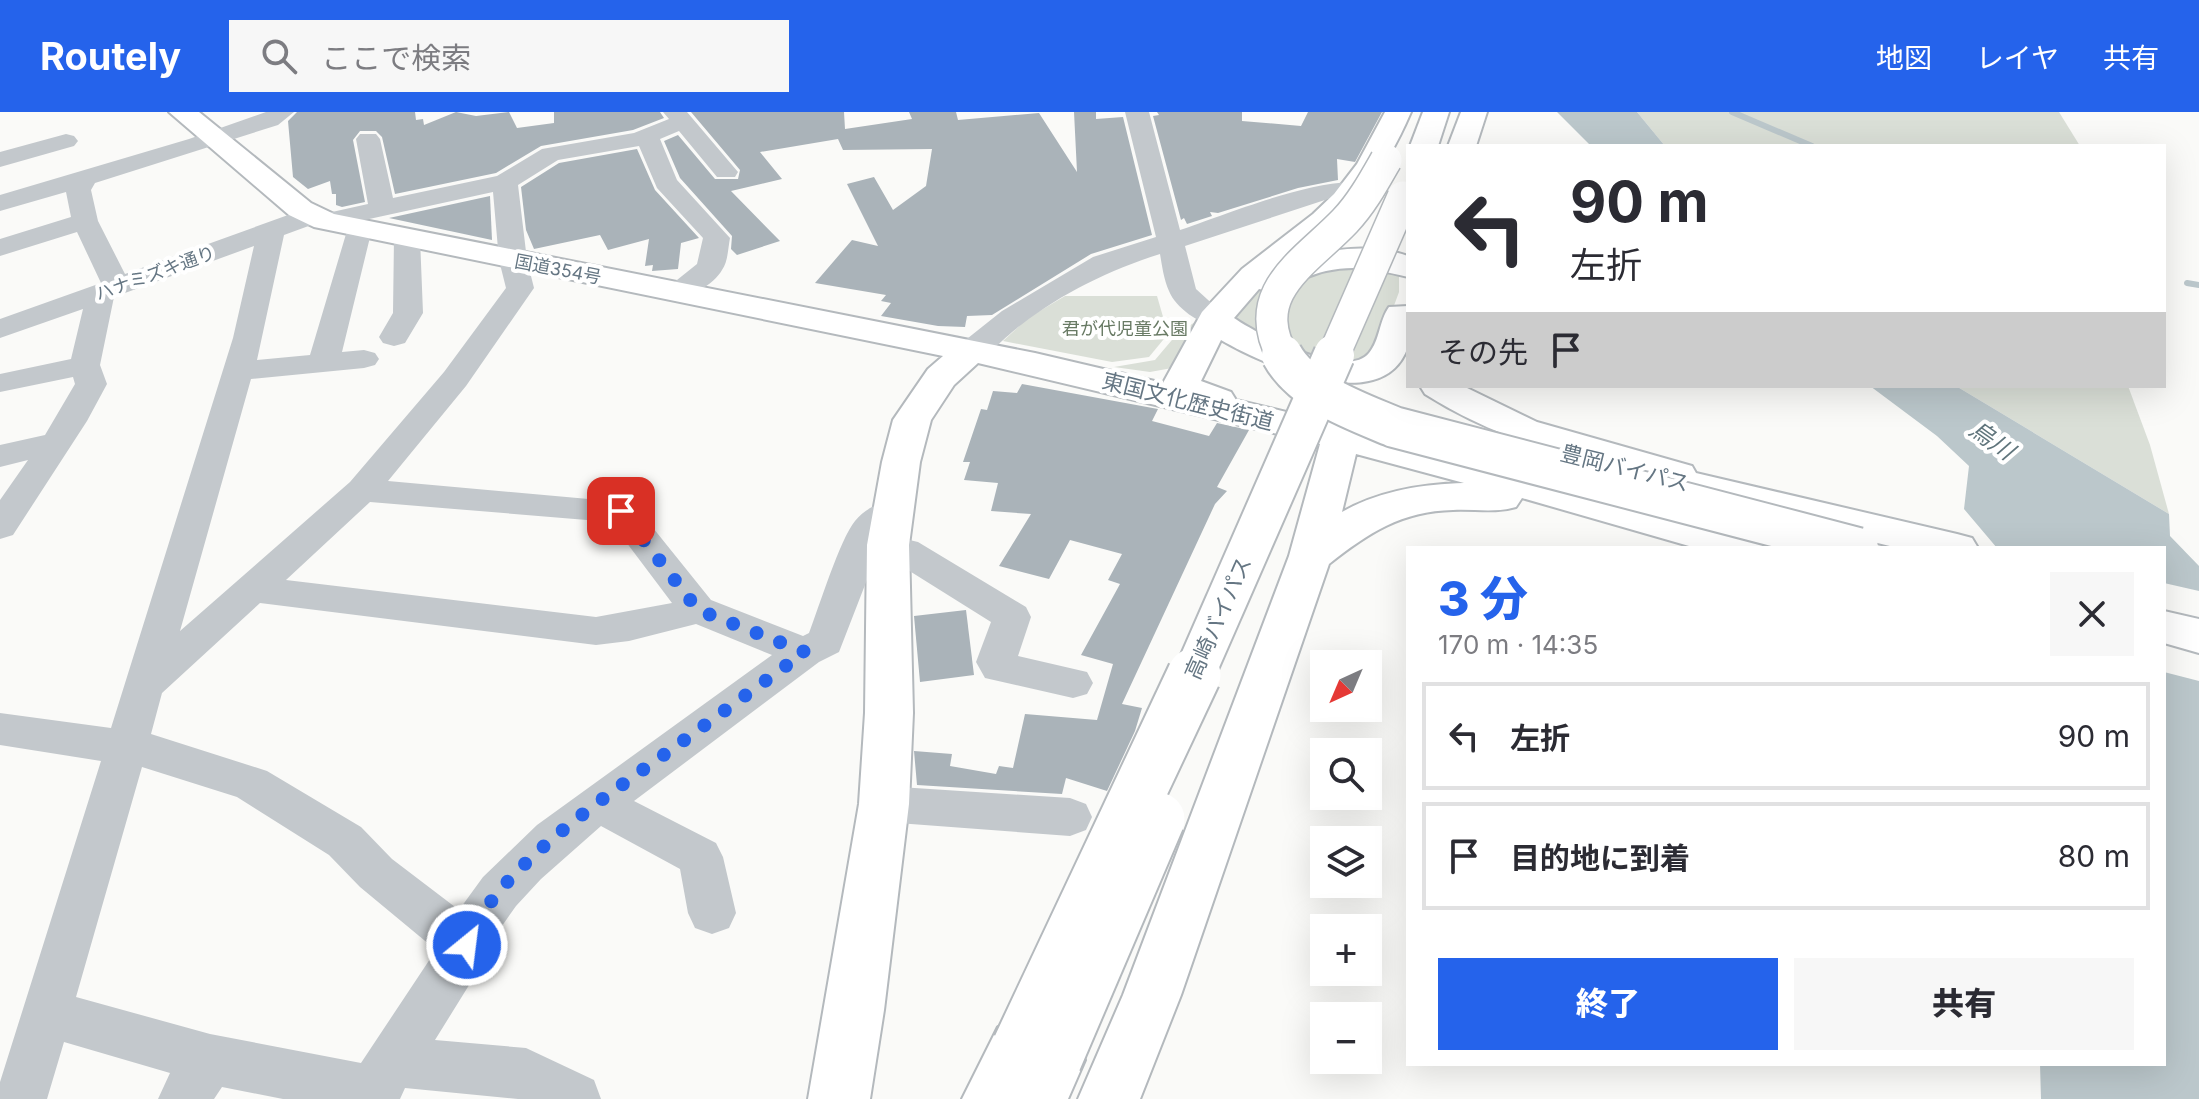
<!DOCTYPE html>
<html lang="ja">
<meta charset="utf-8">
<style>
body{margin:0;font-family:Inter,"Noto Sans JP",sans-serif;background:#f7f7f7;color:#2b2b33;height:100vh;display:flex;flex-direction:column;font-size:30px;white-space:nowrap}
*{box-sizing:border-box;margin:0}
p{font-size:26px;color:#7c7c81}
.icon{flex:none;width:44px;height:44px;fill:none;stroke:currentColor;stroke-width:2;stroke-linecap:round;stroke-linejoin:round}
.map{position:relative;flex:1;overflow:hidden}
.side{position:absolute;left:1406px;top:434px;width:760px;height:520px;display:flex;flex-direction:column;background:#fff;border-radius:0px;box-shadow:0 8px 32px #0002}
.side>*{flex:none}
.banner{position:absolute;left:1406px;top:32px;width:760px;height:244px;border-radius:0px;box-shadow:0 8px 32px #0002;background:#fff;color:#2b2b33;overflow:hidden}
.needle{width:52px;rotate:224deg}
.fabs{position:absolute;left:1310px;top:538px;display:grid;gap:16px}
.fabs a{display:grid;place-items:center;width:72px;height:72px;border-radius:0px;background:#fff;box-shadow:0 8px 32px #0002;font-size:40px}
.pin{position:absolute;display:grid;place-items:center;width:68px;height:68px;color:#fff;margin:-34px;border-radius:16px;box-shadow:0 4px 12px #0006}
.me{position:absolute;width:88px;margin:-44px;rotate:29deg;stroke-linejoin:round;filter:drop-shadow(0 0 6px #0008)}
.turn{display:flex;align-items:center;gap:28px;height:168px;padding:0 32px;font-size:36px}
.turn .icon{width:104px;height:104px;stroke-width:2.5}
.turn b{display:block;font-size:56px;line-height:68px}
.then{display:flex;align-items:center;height:76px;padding:0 32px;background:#0003;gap:16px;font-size:30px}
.round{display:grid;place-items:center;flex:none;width:84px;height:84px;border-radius:0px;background:#f7f7f7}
.summary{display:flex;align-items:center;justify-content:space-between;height:136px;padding:0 32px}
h1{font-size:48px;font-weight:800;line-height:60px;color:#2563eb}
.button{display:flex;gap:16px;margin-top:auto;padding:16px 32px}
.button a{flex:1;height:92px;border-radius:0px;background:#2563eb;color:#fff;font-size:32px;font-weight:800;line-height:92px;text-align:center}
.button a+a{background:#f7f7f7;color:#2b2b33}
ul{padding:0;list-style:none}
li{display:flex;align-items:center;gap:24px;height:108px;margin:0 16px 12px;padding:0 16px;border:4px solid #e1e1e2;border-radius:0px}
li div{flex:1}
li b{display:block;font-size:30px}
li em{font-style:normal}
header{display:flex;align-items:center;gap:48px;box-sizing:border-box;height:112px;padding:0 40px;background:#2563eb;color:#fff}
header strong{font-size:38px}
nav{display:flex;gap:44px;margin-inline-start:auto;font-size:28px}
.search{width:560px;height:72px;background:#f7f7f7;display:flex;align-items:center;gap:20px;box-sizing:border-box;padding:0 28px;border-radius:0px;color:#7c7c81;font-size:30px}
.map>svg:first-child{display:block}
</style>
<header>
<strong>Routely</strong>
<div class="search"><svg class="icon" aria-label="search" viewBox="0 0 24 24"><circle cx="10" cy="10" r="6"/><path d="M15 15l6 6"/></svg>ここで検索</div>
<nav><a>地図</a><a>レイヤ</a><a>共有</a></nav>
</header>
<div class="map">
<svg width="2199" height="987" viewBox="0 0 2199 987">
<rect width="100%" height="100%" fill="#fafaf8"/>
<!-- green -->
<g fill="#dadfd7">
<polygon points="1637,0 2059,0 2080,34 1665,34"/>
<path d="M1327 153 1399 156V180L1378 237 1361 250H1321L1233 209C1245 172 1295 164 1327 153Z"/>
<polygon points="1065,184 1157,184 1168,222 1149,245 1112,250 1003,229 1028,206"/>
<polygon points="1195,210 1197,215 1172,256 1150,260 1114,255 1155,248 1177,222"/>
<polygon points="1956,274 2128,274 2150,333 2169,402"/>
</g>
<!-- water -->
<g fill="#bbc7cb">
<polygon points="1557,0 1637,0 1665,34 1591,34"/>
<polygon points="1870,274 1956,274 2169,402 2170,424 2199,454 2199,987 2041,987 2040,952 2164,952 2164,436 1997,436 1964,397 1969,354 1937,324"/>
</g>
<!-- pier -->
<g fill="#fafaf8">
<polygon points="2164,471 2199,479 2199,512 2164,502"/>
<polygon points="2164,531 2199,540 2199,569 2164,560"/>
</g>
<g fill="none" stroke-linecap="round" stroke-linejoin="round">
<!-- stream -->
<g stroke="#bbc7cb" stroke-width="6">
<polyline points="1732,0 1812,34"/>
<polyline points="2187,171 2199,173"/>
</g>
</g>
<!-- building -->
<g fill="#aab3b9">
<polygon points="297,0 415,0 416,8 423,7 424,13 456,0 476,4 509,0 517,16 554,11 554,0 660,0 664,6 633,18 541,34 496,61 395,82 382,25 376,19 360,19 353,28 365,90 342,95 336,93 336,82 332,82 330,69 308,77 293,65 288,9"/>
<polygon points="691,0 844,0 845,17 912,7 909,0 956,0 958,8 1039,1 1077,60 1074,0 1096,0 1096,7 1123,5 1152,123 1091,142 992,203 967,204 965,215 938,214 881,204 891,191 881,189 886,183 815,171 852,128 878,134 847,72 874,65 893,98 926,74 932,37 843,38 838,27 760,40 782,67 731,79 780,129 737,143 731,137 732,124 680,66 664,29 678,23 715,67 738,67 740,58"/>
<polygon points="1157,0 1242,0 1242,9 1301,14 1308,0 1382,0 1355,50 1337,47 1338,68 1298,76 1218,101 1210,100 1212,104 1187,112 1184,106 1181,108 1153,4 1159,3"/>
<polygon points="637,37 655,78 699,126 681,131 678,157 652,159 653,153 645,154 649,127 608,138 600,123 534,137 526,118 521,75 559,51"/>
<polygon points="490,84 492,128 389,106"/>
<polygon points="1022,272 1158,297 1152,309 1209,324 1217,311 1249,318 1217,375 1227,379 1215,392 1122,592 1142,596 1135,619 1107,679 1066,666 1062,682 917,673 914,639 952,642 950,654 996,662 999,654 1013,656 1025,602 1097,608 1113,552 1081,543 1120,472 1108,468 1122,442 1070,428 1049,467 999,454 1031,402 991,399 998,371 964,368 970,350 963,350 981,297 987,298 993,279 1017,281"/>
<polygon points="966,498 974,563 920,570 914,504"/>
</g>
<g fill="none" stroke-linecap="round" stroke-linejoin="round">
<defs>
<g id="highway">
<path d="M169 0H199L311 91 334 102 1035 241 1163 271 1202 200 1242 157 1313 102 1334 82 1357 52 1385 0H1411C1383 65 1350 105 1294 147 1332 137 1369 131 1408 144V165C1379 158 1356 152 1326 159 1305 163 1280 182 1259 177L1234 206C1257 222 1346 269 1369 241 1380 228 1379 209 1389 195L1408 194C1408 207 1411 225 1407 237 1381 306 1262 252 1221 228L1201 269 1231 280 1236 288 1303 304 1308 298C1330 292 1338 302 1354 317L1645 392 1758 426 1764 436H1696L1522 386 1516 395C1496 401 1475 397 1453 398 1402 399 1368 421 1329 452L1181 883 1140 987H1078L1123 883 1289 444 1320 332 978 251 954 273 931 308 920 350 909 433 913 601 909 692 884 898 870 987H808L859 692 865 601 867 433 882 350 893 308 928 257 943 244 314 115 289 103ZM1356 342 1464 371C1422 372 1379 379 1342 400Z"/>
<polygon points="1423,0 1449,0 1438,34 1410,34"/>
<polygon points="1461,0 1487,0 1476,34 1448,34"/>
<path d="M1420 274H1463L1537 310 1692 354 1696 361 1957 422 1972 426 1978 436H1898L1632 371 1627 361C1555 342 1488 322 1425 282Z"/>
<polygon points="2164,499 2199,507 2199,541 2164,531"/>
<polygon points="1019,906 1040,915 1044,923 1055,919 1076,927 1085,948 1068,987 962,987 998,915"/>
</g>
</defs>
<!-- highway casing -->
<use href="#highway" stroke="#b4b9bd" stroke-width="4"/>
<!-- minor -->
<g fill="#c3c8cc" fill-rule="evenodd">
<path d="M266 0H294L278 13 95 71 91 78 98 109 125 162 302 98 311 96 323 102 368 92 356 27 360 22H376L380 27 393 86 497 64 542 37 634 21 669 7 663 0H687L738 60 735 65H717L679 19 660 27 677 68 730 126C728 136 728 150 722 158 713 174 684 190 666 186L662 180 697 152 703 126 657 76 639 34 558 48 518 73 527 148 534 176 466 274 388 369 633 391 711 488 803 524 809 521C819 495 840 427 855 409 867 394 887 386 905 391L911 399 905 407 884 422 918 430 1026 495 1031 505 1018 544 1087 560 1093 571 1087 582 1073 586 985 566 976 550 991 510 892 448 877 442 839 540 819 550 634 689 716 731 723 745 736 801 729 816 712 822 695 816 688 801 680 757 601 714 541 767 516 794 497 821 484 849 435 928 526 936 594 968 601 987H518L405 976 400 987H283L222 975 214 987H158L170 961 64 930 47 987H0V970L101 649 0 633V601L111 616 233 226 254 134 114 185 100 253 107 272 87 309 13 423 0 427V388L28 348 0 355V333L45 323 75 272 73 265 0 280V262L71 247 83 197 0 226V207L101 171 77 120 0 144V127L71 105 66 80 0 99V83L189 27ZM493 80 499 148 506 176 444 260 350 370 180 519 251 267 364 256 375 253 379 247 375 241 364 238 342 240 372 117 368 111 360 109ZM314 112 325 117 349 112 310 243 257 248 284 123ZM370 390 611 410 672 491 596 505 286 468ZM260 491 596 533 629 529 696 512 772 543 537 713 483 765 459 798 392 747 361 715 267 659 151 622 162 581ZM142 655 237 685 329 743 360 775 436 838 361 951 210 922 76 885Z"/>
<path d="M1125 0H1149L1180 118C1222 104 1324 62 1363 72L1367 77 1363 82 1328 87 1185 134 1196 177 1229 207 1224 213C1206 218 1176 197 1169 179 1164 168 1162 154 1160 142 1110 158 1062 181 1021 213 1001 227 984 253 958 246L954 240 958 234 1002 199 1093 145 1156 125Z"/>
<polygon points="66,22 74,24 78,29 74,34 0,55 0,40"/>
<polygon points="407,118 417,120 420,126 423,201 405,231 394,234 383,231 379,225 393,201 394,126 397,120"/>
<polygon points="884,674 1070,686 1086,692 1092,705 1086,718 1070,724 884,710 868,705 862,692 868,679"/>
</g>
<!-- highway -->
<use href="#highway" fill="#fff" fill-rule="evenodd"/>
<defs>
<g id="highway-bridge-far2">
<path d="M1283 245C1247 180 1306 150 1345 109 1362 91 1374 69 1386 48"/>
<polyline points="1333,245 1403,85"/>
</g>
<g id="highway-bridge-far1">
<path d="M1282 243C1303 281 1356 299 1394 315L1858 436"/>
<polyline points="1193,565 1334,243"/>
</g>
<g id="highway-bridge">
<polyline points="1019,935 1194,563"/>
<polyline points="1055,948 1158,707"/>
</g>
</defs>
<!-- highway-bridge-far2 casing -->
<use href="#highway-bridge-far2" stroke="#b4b9bd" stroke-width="34" stroke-linecap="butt"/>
<!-- highway-bridge-far1 casing -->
<use href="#highway-bridge-far1" stroke="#b4b9bd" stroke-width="44" stroke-linecap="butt"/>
<!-- highway-bridge casing -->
<use href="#highway-bridge" stroke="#b4b9bd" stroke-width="57" stroke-linecap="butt"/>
<!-- highway-bridge-far2 -->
<use href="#highway-bridge-far2" stroke="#fff" stroke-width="31"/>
<!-- highway-bridge-far1 -->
<use href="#highway-bridge-far1" stroke="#fff" stroke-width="40"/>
<!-- highway-bridge -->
<use href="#highway-bridge" stroke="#fff" stroke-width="53"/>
</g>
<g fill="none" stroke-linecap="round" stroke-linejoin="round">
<!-- route -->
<path stroke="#2563eb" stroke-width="14" stroke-dasharray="0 25.2" d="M467 833C490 761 611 681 672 637 716 605 761 572 805 540L698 498 621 399"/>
</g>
<g text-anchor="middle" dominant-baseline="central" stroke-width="8" stroke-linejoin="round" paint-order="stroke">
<!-- far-street labels -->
<g font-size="18" fill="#657683" stroke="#fff">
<text transform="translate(558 157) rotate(11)">国道354号</text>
<text transform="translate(155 161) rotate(-20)">ハナミズキ通り</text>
</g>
<!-- far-park labels -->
<g font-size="18" fill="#687a64" stroke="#fff">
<text x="1125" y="216">君が代児童公園</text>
</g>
<!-- street labels -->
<g font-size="22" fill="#657683" stroke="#fff">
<text transform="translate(1188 289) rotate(14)">東国文化歴史街道</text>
<text transform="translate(1625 356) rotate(14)">豊岡バイパス</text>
<text transform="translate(1218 506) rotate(-66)">高崎バイパス</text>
</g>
<!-- water labels -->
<g font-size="24" font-style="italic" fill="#60757c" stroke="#fff">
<text transform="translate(1992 328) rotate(35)">烏川</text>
</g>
</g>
</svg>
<div class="fabs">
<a><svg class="needle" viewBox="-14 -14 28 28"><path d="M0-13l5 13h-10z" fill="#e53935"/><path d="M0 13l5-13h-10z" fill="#7c7c81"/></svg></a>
<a><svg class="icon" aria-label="search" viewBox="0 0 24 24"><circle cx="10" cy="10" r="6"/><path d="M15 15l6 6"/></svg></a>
<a><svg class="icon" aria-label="layers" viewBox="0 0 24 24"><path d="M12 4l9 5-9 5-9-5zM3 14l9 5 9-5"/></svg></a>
<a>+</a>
<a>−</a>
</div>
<div class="pin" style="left:621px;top:399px;background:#d93025"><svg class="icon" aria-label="arrive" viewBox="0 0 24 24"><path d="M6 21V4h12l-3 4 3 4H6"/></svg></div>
<svg class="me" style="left:467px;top:833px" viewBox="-20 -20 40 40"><circle r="17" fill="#2563eb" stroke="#fff" stroke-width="3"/><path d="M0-11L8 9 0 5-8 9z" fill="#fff"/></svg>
<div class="banner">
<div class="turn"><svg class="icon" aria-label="left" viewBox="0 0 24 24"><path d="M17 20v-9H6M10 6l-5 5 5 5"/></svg><div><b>90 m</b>左折</div></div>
<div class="then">その先<svg class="icon" aria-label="arrive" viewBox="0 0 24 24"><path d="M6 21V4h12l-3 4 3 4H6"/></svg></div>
</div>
<section class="side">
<div class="summary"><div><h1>3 分</h1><p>170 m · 14:35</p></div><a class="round"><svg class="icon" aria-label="close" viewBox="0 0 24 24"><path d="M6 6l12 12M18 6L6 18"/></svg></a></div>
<ul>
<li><svg class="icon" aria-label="left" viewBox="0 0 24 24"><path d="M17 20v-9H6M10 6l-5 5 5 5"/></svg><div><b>左折</b></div><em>90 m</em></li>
<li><svg class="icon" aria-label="arrive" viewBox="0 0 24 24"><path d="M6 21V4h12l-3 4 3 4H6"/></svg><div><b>目的地に到着</b></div><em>80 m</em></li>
</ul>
<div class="button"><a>終了</a><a>共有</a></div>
</section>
</div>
